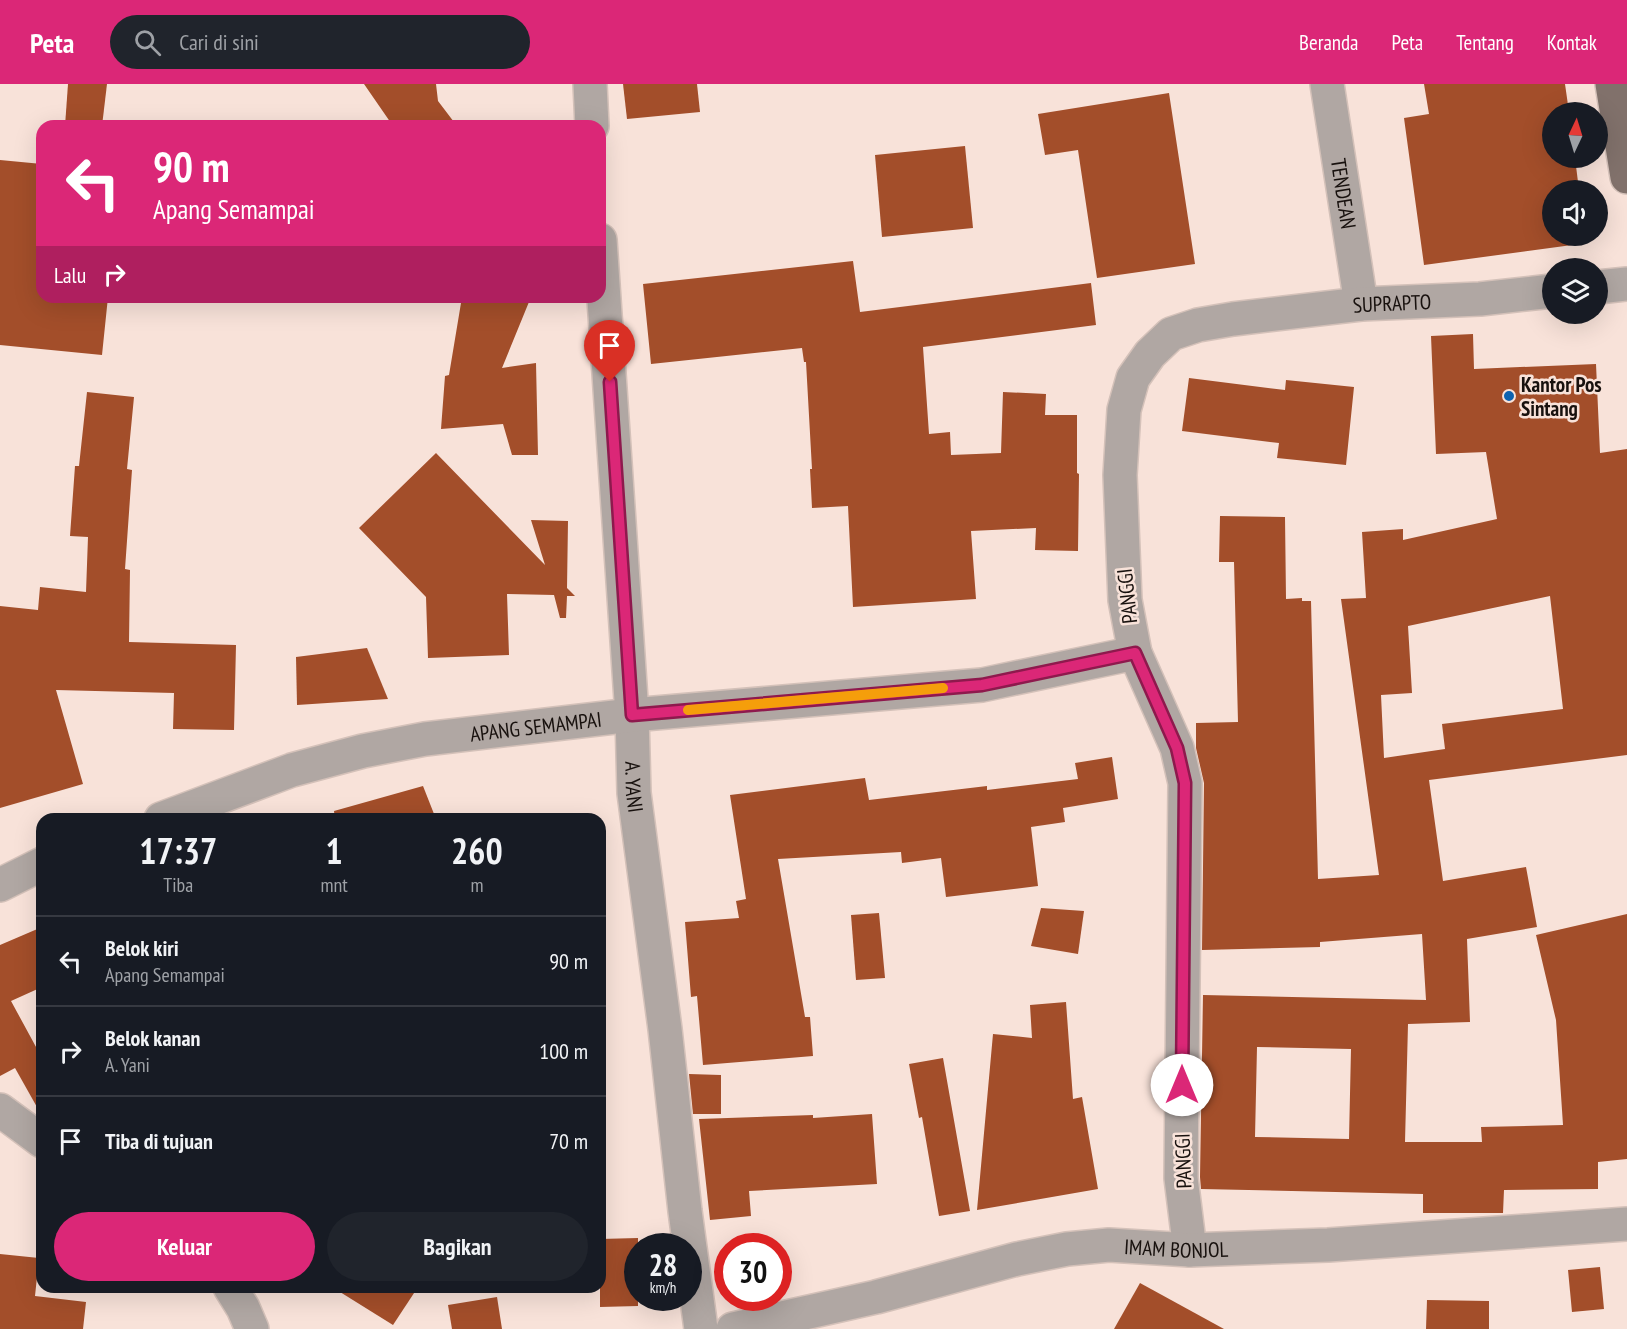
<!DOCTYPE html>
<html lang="id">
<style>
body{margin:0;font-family:"PT Sans Narrow",sans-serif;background:#20242c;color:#f1f3f6;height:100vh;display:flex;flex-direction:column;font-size:22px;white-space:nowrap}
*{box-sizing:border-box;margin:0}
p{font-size:20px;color:#9ea1a6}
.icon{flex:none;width:33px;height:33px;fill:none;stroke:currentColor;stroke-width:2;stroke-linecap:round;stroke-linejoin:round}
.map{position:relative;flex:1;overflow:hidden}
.panel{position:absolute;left:36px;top:729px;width:570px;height:480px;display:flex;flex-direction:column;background:#171b24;border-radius:18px;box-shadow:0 6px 24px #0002}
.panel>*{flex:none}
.guide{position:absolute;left:36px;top:36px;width:570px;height:183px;border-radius:18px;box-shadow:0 6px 24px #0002;background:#db2777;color:#fff;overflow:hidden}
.needle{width:39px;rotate:4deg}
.buttons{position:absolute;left:1542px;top:18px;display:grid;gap:12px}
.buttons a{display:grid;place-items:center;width:66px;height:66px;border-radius:50%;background:#171b24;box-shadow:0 6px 24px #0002;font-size:30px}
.speed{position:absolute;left:624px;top:1149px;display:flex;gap:12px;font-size:30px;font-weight:700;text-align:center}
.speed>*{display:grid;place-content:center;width:78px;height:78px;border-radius:50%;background:#171b24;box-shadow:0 6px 24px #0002;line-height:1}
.speed small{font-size:15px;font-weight:400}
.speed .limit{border:9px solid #d22;background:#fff;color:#111}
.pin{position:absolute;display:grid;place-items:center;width:51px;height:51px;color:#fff;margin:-62px -26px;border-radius:50% 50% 50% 0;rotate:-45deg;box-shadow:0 0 6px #0007}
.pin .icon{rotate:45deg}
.me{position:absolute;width:66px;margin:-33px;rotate:0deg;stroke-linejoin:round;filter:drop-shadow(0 0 4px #0008)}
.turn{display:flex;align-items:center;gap:21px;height:126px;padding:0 18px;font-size:27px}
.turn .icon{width:78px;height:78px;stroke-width:2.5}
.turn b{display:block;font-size:42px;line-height:51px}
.then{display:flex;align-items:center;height:57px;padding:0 18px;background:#0003;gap:12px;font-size:22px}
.eta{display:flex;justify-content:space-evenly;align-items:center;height:102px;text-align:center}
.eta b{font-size:36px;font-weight:700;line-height:42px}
.cta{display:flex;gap:12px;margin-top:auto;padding:12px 18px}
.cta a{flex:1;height:69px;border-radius:36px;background:#db2777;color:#fff;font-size:24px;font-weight:700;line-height:69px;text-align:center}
.cta a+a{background:#20242c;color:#f1f3f6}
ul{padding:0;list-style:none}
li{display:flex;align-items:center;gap:18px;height:90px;padding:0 18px;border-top:2px solid #363941}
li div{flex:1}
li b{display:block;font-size:22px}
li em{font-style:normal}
header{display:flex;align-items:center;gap:36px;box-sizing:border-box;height:84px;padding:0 30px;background:#db2777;color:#fff}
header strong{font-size:28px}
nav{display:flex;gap:33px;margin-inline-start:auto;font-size:21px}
.search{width:420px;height:54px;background:#20242c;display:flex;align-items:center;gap:15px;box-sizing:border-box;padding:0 21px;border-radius:33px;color:#9ea1a6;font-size:22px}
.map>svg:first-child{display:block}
</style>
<header>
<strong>Peta</strong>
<div class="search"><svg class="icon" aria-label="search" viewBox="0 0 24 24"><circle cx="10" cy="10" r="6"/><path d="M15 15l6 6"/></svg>Cari di sini</div>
<nav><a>Beranda</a><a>Peta</a><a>Tentang</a><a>Kontak</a></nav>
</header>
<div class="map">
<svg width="1627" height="1245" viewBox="0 0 1627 1245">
<rect width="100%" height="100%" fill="#f8e2d9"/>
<!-- building -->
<g fill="#a34e2a" fill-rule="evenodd">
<polygon points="68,0 107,0 102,42 65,42"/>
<polygon points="364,0 436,0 438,17 457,42 393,42"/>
<polygon points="623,0 697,0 700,28 627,35"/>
<polygon points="1424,0 1565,0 1569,28 1552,28 1552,74 1575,74 1579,106 1552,106 1552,152 1586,152 1587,159 1424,181 1404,34 1429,30"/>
<polygon points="1169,9 1195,180 1097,194 1078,66 1045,71 1038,30"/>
<polygon points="965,62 973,144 882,153 875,71"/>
<polygon points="0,76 42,80 42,213 108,213 102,271 0,261"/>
<polygon points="853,177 860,228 1091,199 1096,241 923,263 929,350 950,348 951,371 1001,369 1003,308 1046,310 1045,331 1077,331 1077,389 1079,390 1078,467 1035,466 1036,444 971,447 976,515 853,523 848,422 812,424 810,385 812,385 806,278 804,278 802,264 651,280 643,200"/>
<polygon points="462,213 531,213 502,284 536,279 538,371 512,371 503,340 441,345 445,292 449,291"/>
<path d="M1473 250 1474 285 1596 280 1600 369 1627 365V671L1429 696 1443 797 1526 783 1537 843 1467 855 1470 938 1408 940 1405 1058H1482L1481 1043 1563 1041 1556 936 1536 851 1627 830V1075L1598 1078V1105L1504 1106 1503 1129H1423V1110L1201 1105 1200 1093 1203 911 1426 916 1422 850 1320 858V863L1202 866 1204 699 1196 664V639L1238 638 1234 478H1219L1220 432 1285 433 1286 515 1302 514V517H1311L1318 795 1379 791 1341 515 1366 514 1362 448 1403 445V456L1497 435 1486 368 1436 370 1431 252ZM1550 512 1563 625 1442 640 1445 665 1384 674 1381 611 1412 609 1408 542ZM1257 963 1351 965 1349 1055 1255 1053Z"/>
<polygon points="1189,294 1285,306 1286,296 1354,303 1346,381 1277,374 1279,359 1182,347"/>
<polygon points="87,308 134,313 127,385 132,386 125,485 130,486 129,558 236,561 234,646 173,645 174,609 56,606 83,700 0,724 0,522 38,526 40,503 86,508 88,453 70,452 75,382 79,382"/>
<polygon points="436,369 545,481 531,436 568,437 567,504 575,512 567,512 566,534 560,534 554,511 507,510 509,571 428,574 426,513 359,444"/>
<polygon points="367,564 388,615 297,621 296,573"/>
<polygon points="1112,673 1118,715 1063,724 1065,738 1031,743 1038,802 946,813 941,774 902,779 901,768 778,775 805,933 810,933 813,972 703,981 697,912 691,913 685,838 739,834 736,817 746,815 730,711 865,694 869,716 987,702 987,706 1078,695 1075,679"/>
<polygon points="423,702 436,735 335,735 334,727"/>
<polygon points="1041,824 1084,827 1078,870 1031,862"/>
<polygon points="879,829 885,894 856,896 851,831"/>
<polygon points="42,843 42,903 11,917 42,974 42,1032 15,984 0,992 0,861"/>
<polygon points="1066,918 1073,1015 1082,1013 1098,1105 977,1126 993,950 1032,954 1030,921"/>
<polygon points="943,974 970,1127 939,1132 922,1033 919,1034 909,980"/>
<polygon points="689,990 721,991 721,1030 693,1030"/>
<polygon points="872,1030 877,1100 749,1107 751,1132 710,1136 699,1035 813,1031 813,1034"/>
<polygon points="638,1154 638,1222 600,1223 600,1155"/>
<polygon points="0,1170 39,1174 35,1212 86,1218 83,1245 0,1245"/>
<polygon points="1600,1183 1604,1225 1572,1228 1568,1186"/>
<polygon points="1140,1199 1224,1245 1114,1245"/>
<polygon points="332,1203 418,1203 393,1241"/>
<polygon points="497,1213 502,1245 452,1245 448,1221"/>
<polygon points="1427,1216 1489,1217 1489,1245 1426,1245"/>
</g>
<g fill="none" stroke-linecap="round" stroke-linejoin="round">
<defs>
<g id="minor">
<polyline points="590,0 592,42"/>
<path id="s1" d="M1327 0 1361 220"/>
<path id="s2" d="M600 156 632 631 634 709 665 945 685 1127 701 1245"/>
<polyline points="1598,203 1627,200"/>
<path id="s3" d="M161 735 292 686 363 667 425 655 632 631 982 601 1135 569"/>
<polyline points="0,801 42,780"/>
<polyline points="0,1026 42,1057"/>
<path id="s4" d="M1190 1166 1181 1094 1185 699 1177 664 1135 569 1125 516 1120 391 1124 326 1133 294 1150 270 1171 250 1198 241 1233 235 1361 220 1480 215 1552 207"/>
<polyline points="230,1203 243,1224 252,1245"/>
<path id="s5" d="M733 1245 876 1213 1017 1175 1067 1165 1109 1161 1190 1166 1328 1161 1627 1140"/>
</g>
<polyline id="primary" points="1612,0 1627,93"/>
</defs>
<!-- minor casing -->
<use href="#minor" stroke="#d4c1b9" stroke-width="36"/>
<!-- primary casing -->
<use href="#primary" stroke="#d4c1b9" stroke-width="36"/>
<!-- minor -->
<use href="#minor" stroke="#b0a7a3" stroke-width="33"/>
<!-- primary -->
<use href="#primary" stroke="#81716b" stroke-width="33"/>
</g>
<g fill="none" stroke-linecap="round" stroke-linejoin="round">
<defs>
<polyline id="route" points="610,298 632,631 982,601 1135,569 1177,664 1185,699 1182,1001"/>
</defs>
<!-- route casing -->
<use href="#route" stroke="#8e194d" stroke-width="15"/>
<!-- route -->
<use href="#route" stroke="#db2777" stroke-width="10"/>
<!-- slow -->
<polyline stroke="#f59e0b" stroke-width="10" points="688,626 943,604"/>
</g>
<!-- markers -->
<circle fill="#0c62b0" stroke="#f8e2d9" stroke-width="2" cx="1509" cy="312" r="6"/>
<g text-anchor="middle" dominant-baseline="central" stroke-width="5" stroke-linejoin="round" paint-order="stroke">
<!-- street labels -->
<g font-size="21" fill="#18110e" stroke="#f8e2d9">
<text stroke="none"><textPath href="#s1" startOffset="111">TENDEAN</textPath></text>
<text stroke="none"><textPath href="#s4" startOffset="1167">SUPRAPTO</textPath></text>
<text transform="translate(1127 512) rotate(-96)">PANGGI</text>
<text stroke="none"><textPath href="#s3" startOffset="388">APANG SEMAMPAI</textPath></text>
<text stroke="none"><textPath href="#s2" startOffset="548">A. YANI</textPath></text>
<text transform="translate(1183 1077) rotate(-92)">PANGGI</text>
<text stroke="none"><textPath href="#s5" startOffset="453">IMAM BONJOL</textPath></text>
</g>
<!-- poi labels -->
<g font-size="21" font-weight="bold" fill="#18110e" stroke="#f8e2d9" text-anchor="start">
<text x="1521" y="300">Kantor Pos<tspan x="1521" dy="24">Sintang</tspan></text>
</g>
</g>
</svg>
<div class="buttons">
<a><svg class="needle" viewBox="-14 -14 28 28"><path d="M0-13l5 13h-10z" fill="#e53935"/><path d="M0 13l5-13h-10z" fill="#9ea1a6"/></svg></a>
<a><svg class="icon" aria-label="sound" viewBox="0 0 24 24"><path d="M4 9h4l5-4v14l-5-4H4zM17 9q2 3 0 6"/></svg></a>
<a><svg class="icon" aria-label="layers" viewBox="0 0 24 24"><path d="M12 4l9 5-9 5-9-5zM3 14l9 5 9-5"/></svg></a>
</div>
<div class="speed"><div>28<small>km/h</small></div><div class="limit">30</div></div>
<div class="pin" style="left:610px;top:298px;background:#d93025"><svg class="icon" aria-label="arrive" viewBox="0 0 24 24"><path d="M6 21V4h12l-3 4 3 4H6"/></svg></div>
<svg class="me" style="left:1182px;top:1001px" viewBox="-20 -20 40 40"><circle r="19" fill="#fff"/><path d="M0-13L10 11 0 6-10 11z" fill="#db2777"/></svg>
<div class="guide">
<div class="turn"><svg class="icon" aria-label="left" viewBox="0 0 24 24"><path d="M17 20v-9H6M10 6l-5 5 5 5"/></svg><div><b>90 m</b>Apang Semampai</div></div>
<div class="then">Lalu<svg class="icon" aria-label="right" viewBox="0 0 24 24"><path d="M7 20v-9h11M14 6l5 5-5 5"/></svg></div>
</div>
<section class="panel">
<div class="eta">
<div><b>17:37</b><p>Tiba</p></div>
<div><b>1</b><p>mnt</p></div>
<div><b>260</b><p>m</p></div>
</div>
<ul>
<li><svg class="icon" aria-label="left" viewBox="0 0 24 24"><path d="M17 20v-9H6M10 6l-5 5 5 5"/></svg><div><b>Belok kiri</b><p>Apang Semampai</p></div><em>90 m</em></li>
<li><svg class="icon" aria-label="right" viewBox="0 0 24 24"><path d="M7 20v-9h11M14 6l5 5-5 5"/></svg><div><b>Belok kanan</b><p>A. Yani</p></div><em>100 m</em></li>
<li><svg class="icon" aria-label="arrive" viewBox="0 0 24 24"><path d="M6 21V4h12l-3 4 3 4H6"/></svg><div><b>Tiba di tujuan</b></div><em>70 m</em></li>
</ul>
<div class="cta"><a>Keluar</a><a>Bagikan</a></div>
</section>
</div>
